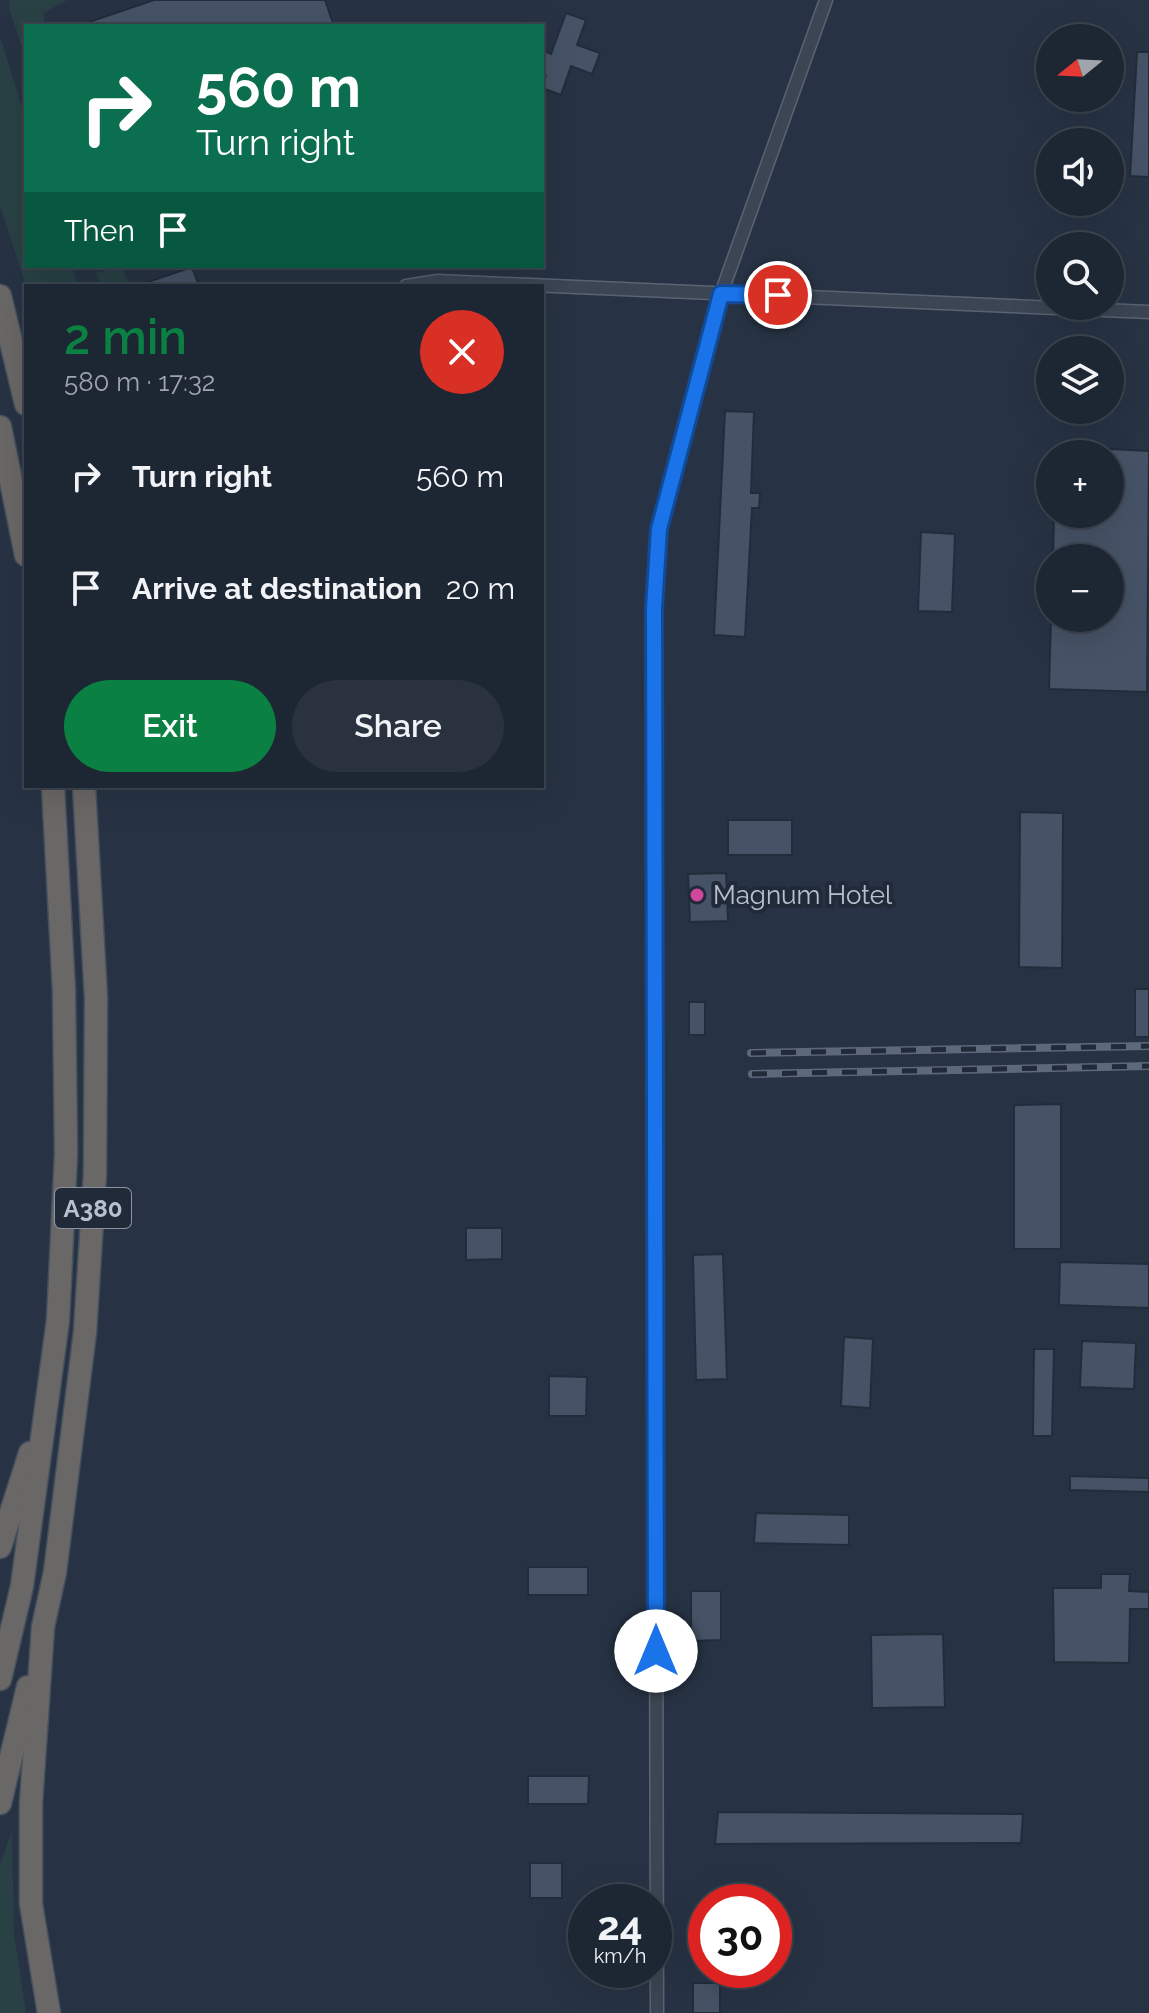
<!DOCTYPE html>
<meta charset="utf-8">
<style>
body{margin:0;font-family:Raleway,sans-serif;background:#2a323f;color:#f1f3f6;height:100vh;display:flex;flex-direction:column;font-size:30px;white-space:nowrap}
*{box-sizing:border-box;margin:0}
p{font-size:26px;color:#a0a5ac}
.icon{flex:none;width:44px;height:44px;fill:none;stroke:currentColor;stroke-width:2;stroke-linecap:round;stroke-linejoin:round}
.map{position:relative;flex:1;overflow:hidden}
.panel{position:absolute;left:24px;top:284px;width:520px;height:504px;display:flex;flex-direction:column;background:#1d2633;border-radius:0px;box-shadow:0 8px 32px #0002,0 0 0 2px #3b434e}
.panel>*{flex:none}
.guide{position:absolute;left:24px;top:24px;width:520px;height:244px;border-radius:0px;box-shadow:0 8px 32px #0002,0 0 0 2px #3b434e;background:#0b6e4f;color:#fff;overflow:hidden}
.needle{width:52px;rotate:252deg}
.fabs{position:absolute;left:1036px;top:24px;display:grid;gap:16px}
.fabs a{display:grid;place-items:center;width:88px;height:88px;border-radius:50%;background:#1d2633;box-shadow:0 8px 32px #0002,0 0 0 2px #3b434e;font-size:40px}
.speed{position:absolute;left:568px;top:1884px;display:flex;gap:16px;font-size:40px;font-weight:700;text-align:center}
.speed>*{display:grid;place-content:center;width:104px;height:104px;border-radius:50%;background:#1d2633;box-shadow:0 8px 32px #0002,0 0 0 2px #3b434e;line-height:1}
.speed small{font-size:20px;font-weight:400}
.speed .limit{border:12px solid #d22;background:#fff;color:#111}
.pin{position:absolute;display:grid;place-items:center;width:68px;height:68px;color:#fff;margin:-34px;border:4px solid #fff;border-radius:50%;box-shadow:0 2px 8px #0007}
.me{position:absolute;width:88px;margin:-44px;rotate:0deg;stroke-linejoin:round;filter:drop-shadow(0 0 6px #0008)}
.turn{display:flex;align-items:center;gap:28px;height:168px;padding:0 40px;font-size:36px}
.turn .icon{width:104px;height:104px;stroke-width:2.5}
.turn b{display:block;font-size:56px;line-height:68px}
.then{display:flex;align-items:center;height:76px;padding:0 40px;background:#0003;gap:16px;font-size:30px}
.round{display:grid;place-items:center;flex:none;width:84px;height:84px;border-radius:42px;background:#2a323f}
.summary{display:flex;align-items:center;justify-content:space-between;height:136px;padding:0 40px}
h1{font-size:48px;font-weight:600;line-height:60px;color:#0b8043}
.primary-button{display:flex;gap:16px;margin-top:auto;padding:16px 40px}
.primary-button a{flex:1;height:92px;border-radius:48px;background:#0b8043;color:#fff;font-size:32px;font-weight:600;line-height:92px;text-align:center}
.primary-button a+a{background:#2a323f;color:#f1f3f6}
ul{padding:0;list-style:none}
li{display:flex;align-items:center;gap:24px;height:112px;padding:0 40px}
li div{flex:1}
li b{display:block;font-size:30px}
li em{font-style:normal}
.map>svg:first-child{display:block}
</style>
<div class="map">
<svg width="1149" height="2013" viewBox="0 0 1149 2013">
<rect width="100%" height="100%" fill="#273344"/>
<!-- green -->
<g fill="#294145">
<polygon points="10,0 67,0 43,13 46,26 26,26 26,59 9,8"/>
<polygon points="0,36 26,120 26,266 72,266 78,286 26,286 0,205"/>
<polygon points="122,266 129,286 101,286 96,273"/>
<polygon points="12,1830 14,1933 26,2013 0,2013 0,1865"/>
</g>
<!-- building -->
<g fill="#465366" stroke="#222c3b" stroke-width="2">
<polygon points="154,0 325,0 334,26 84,26 83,24"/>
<polygon points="566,13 586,20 577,45 600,53 592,74 571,66 561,95 542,88 546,76 542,75 542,50 551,54"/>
<polygon points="1137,52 1149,52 1149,177 1130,176"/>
<polygon points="192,267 199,286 142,286 142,284"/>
<polygon points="725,411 754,412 751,493 760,493 759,508 752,508 745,637 714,635"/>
<polygon points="1110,449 1149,451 1147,692 1049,689 1051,618 1110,618 1110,558 1053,558 1054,514 1110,514"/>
<polygon points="921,532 955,534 952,612 918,611"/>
<polygon points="1020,812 1063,813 1062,968 1019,967"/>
<rect x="728" y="820" width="64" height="35"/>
<polygon points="726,873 728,921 690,922 688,874"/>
<rect x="1135" y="989" width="14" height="48"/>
<rect x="689" y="1002" width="16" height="33"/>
<polygon points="1061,1104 1061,1249 1014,1249 1014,1105"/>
<polygon points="466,1228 502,1228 502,1259 466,1260"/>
<polygon points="723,1254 727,1379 696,1380 693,1255"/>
<polygon points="1060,1262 1149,1264 1149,1308 1059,1305"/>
<polygon points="844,1337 873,1339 870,1408 841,1406"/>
<polygon points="1082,1341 1136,1343 1134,1389 1080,1387"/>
<polygon points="1034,1349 1054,1349 1052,1436 1033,1436"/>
<polygon points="549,1376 587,1377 586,1416 549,1416"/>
<polygon points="1070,1476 1149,1478 1149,1492 1070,1490"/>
<polygon points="756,1513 849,1515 849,1545 754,1543"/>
<rect x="528" y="1567" width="60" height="28"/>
<polygon points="1101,1574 1130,1574 1129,1591 1149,1592 1149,1609 1130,1609 1129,1663 1054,1662 1053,1588 1101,1588"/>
<polygon points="691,1591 721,1591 721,1640 691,1641"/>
<polygon points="943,1634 945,1707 872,1708 871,1635"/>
<polygon points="528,1776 589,1776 588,1804 528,1804"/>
<polygon points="718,1812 1023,1814 1021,1843 715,1844"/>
<rect x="530" y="1863" width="32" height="35"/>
<rect x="693" y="1983" width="27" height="30"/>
</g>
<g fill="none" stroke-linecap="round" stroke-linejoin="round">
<defs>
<g id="minor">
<polyline points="406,286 438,281 1149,312"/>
<polyline points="657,2013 654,608 659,529 721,294 826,0"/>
</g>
<g id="trunk">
<polyline points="0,296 26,404"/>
<polyline points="0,427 26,555"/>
<polyline points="0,1547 30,1453"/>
<polyline points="0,1679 22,1586 58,1320 66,1154 64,991 53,786"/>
<polyline points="0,1803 28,1687"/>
<polyline points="49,2013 31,1904 31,1803 43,1627 55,1572 85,1332 95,1174 96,998 84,786"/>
</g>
</defs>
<!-- minor casing -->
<use href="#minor" stroke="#5a6371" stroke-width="15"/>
<!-- trunk casing -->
<use href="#trunk" stroke="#46505e" stroke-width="25"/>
<!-- minor -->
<use href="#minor" stroke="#3b4553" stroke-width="12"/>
<!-- trunk -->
<use href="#trunk" stroke="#696866" stroke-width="22"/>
<defs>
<g id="rail">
<polyline points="751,1053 1149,1046"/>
<polyline points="752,1074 1149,1066"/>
</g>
</defs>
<!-- rail casing -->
<use href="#rail" stroke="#5d697a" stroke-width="8"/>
<!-- rail -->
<use href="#rail" stroke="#202a39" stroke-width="5" stroke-dasharray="15" stroke-linecap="butt"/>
</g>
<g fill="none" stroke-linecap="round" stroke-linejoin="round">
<defs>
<polyline id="route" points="656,1651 654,608 659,529 721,294 778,295"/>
</defs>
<!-- route casing -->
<use href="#route" stroke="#114b97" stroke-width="20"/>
<!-- route -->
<use href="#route" stroke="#1a73e8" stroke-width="14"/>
</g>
<!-- markers -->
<circle fill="#d1479c" stroke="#202a39" stroke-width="3" cx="697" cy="895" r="8"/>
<g text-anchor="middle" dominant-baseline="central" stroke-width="8" stroke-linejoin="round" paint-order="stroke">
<!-- shield labels -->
<rect fill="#202a39" stroke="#8b93a1" stroke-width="2" x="55" y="1188" width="76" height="40" rx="6"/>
<g font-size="24" font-weight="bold" fill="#b9c0cd">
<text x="93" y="1208">A380</text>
</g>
<!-- poi labels -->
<g font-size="26" fill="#b9c0cd" stroke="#202a39" text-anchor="start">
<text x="713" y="895">Magnum Hotel</text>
</g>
</g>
</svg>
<div class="fabs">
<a><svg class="needle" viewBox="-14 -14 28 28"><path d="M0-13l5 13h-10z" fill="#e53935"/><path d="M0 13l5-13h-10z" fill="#a0a5ac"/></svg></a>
<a><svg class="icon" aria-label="sound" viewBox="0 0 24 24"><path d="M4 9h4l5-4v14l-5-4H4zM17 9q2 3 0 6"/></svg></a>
<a><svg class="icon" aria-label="search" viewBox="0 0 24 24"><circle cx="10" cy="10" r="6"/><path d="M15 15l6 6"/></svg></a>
<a><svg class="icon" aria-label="layers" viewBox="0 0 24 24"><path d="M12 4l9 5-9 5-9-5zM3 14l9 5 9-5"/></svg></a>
<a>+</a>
<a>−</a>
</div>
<div class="speed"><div>24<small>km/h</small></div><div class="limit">30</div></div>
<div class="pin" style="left:778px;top:295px;background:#d93025"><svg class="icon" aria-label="arrive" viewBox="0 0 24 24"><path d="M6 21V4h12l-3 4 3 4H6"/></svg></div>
<svg class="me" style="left:656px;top:1651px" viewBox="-20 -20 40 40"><circle r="19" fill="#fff"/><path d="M0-13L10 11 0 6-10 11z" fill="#1a73e8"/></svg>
<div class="guide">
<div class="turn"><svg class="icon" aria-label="right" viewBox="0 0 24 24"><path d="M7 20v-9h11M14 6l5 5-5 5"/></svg><div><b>560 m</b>Turn right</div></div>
<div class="then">Then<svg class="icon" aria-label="arrive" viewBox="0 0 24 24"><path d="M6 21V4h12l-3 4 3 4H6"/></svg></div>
</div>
<section class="panel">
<div class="summary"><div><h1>2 min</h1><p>580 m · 17:32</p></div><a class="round" style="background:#d93025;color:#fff"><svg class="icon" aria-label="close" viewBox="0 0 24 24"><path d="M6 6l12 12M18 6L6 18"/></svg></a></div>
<ul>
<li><svg class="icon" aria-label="right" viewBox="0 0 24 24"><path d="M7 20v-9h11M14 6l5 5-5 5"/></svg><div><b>Turn right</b></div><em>560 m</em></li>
<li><svg class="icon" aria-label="arrive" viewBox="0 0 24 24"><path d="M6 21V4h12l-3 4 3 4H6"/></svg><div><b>Arrive at destination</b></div><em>20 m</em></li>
</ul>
<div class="primary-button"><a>Exit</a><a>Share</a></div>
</section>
</div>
